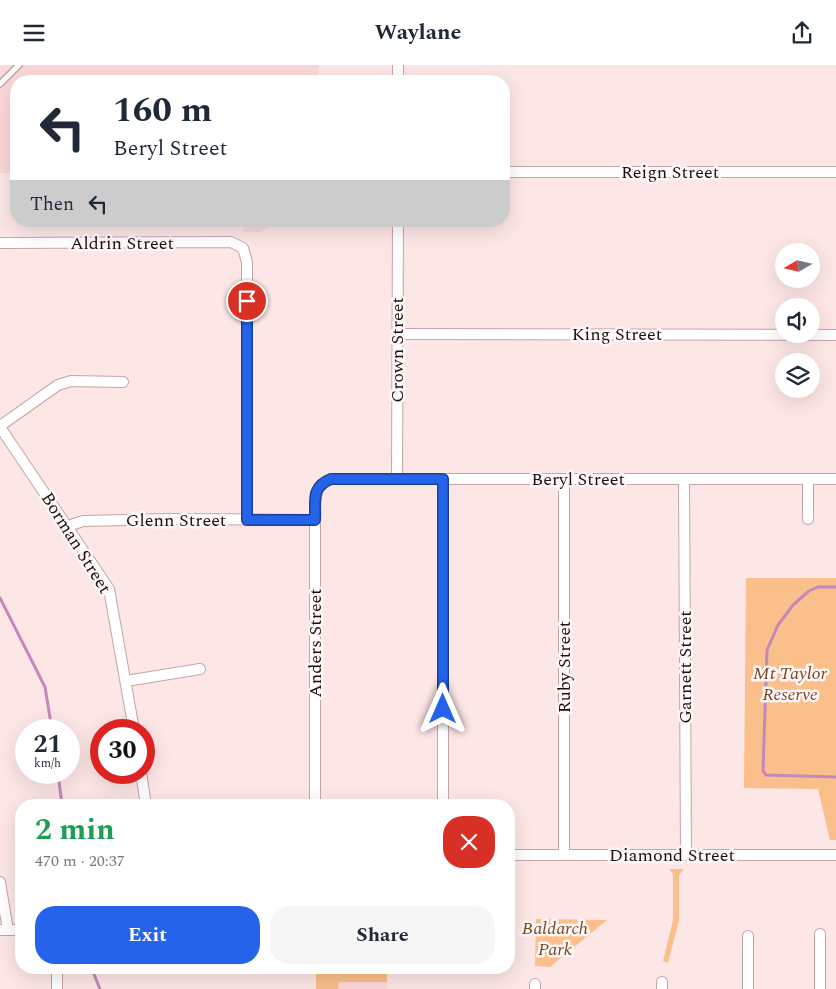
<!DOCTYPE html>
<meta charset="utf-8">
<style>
body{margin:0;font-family:Spectral,serif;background:#f6f6f7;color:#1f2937;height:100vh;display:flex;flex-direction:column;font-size:19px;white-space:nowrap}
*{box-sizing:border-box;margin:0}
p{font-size:16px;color:#747a83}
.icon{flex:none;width:28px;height:28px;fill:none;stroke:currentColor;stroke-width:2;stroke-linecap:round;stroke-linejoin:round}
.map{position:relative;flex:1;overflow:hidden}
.sheet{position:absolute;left:15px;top:734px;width:500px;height:175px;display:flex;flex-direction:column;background:#fff;border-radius:20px;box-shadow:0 5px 20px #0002}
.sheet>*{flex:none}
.banner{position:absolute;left:10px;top:10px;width:500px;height:152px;border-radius:20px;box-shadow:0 5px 20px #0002;background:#fff;color:#1f2937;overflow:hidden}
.needle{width:32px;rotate:261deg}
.tools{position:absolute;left:775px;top:178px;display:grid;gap:10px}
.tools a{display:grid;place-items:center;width:45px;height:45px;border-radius:50%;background:#fff;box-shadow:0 5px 20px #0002;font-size:25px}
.speed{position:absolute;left:15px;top:654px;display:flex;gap:10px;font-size:25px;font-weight:700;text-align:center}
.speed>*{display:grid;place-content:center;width:65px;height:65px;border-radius:50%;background:#fff;box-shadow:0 5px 20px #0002;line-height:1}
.speed small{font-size:12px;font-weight:400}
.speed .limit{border:8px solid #d22;background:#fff;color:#111}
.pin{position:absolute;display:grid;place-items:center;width:42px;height:42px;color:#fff;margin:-21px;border:2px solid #fff;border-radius:50%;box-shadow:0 1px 5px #0007}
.me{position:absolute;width:55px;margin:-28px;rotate:0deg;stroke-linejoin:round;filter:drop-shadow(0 0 4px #0008)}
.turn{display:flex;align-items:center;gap:18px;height:105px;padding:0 20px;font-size:22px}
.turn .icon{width:65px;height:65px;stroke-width:2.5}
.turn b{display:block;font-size:35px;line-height:42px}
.then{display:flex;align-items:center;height:48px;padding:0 20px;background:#0003;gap:10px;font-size:19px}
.round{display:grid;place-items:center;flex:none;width:52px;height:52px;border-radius:20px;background:#f6f6f7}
.headline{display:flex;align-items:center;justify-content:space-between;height:85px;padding:0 20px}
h1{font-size:30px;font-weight:700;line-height:38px;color:#1e9e55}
.cta{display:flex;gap:10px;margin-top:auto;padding:10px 20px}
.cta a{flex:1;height:58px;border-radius:20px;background:#2563eb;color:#fff;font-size:20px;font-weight:700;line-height:58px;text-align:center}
.cta a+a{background:#f6f6f7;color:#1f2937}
header{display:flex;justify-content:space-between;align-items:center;height:65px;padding:0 20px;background:#fff;font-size:22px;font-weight:700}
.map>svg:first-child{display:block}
</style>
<header><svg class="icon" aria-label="menu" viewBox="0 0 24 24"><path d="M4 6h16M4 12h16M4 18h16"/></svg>Waylane<svg class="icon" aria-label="share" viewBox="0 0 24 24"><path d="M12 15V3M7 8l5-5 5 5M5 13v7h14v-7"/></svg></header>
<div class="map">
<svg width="836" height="924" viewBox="0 0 836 924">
<rect width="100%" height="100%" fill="#fde6e6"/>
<!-- built -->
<g fill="#fdd8d8">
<polygon points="0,0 318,0 318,16 16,16 16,108 0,108"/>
<polygon points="247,156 282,156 260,167 242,167"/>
<rect x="338" y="917" width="49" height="7"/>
</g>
<!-- green -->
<g fill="#fabf8a">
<polygon points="746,513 836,513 836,775 830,775 818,724 744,723"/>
<polygon points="669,804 684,804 679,810 679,855 668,898 663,896 673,855 673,809"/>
<polygon points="536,854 607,855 550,902 535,901"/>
<polygon points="316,903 387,903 387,917 339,917 338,924 316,924"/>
</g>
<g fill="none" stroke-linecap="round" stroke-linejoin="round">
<!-- stream -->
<g stroke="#c588bd" stroke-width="3">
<polyline points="836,522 818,522 809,526 793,540 778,560 767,585 763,706 766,710 836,712"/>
<polyline points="0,533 45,622 52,665"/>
<polyline points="58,708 62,740"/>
<polyline points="91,902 100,924"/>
</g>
<defs>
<polyline id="service" points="0,19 19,0"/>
<g id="minor">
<polyline points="398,16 398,0"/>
<polyline points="504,107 836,107"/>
<polyline points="0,178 231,177 243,183 247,197 247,455"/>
<polyline points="398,269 836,270"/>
<polyline points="0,361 58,320 71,316 123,317"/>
<polyline points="0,362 109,524 134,665"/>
<polyline points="397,414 398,156"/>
<polyline points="443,414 443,740"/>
<polyline points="684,414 686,790"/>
<polyline points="808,454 808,414"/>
<polyline points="68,461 83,456 169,454 315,455"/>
<polyline points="126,616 200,604"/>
<polyline points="141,708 146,740"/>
<path d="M315 740V455C316 437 312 421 331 414H836"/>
<polyline points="509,790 836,790"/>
<polyline points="564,790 564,414"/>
<polyline points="0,817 8,865"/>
<polyline points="0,865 21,865"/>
<polyline points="820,869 820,924"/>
<polyline points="57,924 57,902"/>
<polyline points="535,924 535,919"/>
<polyline points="662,924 662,917"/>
<polyline points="748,924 748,871"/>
</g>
</defs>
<!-- service casing -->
<use href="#service" stroke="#c7a4a4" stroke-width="8"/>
<!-- minor casing -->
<use href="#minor" stroke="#c7a4a4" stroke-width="12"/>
<!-- service -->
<use href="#service" stroke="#fff" stroke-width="5"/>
<!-- minor -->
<use href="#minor" stroke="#fff" stroke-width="10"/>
</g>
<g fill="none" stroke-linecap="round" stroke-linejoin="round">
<defs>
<path id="route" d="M247 236V455H315C316 437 310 422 331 414H443V644"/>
</defs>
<!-- route casing -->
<use href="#route" stroke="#184099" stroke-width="12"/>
<!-- route -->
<use href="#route" stroke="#2563eb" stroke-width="9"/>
</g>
<g text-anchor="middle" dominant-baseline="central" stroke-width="5" stroke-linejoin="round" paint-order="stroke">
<!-- street labels -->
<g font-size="18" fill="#1c1010" stroke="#fff7f7">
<text x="670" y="107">Reign Street</text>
<text x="122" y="178">Aldrin Street</text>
<text x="617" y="269">King Street</text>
<text transform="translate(397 285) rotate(-90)">Crown Street</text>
<text x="578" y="414">Beryl Street</text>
<text x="176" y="455">Glenn Street</text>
<text transform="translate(76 478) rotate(58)">Borman Street</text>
<text transform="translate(315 578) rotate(-90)">Anders Street</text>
<text transform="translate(564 602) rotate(-90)">Ruby Street</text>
<text transform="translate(685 602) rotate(-90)">Garnett Street</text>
<text x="672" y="790">Diamond Street</text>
</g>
<!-- park labels -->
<g font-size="18" font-style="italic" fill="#734a21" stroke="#fff7f7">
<text x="790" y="608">Mt Taylor<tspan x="790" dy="21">Reserve</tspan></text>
<text x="555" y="863">Baldarch<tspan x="555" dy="21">Park</tspan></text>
</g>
</g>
</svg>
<div class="tools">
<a><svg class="needle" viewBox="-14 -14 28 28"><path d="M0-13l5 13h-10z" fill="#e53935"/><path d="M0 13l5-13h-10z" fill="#747a83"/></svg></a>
<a><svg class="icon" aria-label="sound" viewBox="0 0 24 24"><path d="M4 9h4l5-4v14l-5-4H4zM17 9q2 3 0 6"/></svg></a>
<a><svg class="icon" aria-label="layers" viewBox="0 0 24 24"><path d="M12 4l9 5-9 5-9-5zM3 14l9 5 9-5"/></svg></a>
</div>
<div class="speed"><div>21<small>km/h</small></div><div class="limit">30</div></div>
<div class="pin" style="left:247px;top:236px;background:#d93025"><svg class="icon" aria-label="arrive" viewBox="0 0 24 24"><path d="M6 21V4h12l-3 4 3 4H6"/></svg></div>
<svg class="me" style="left:443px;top:644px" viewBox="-20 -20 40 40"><path d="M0-17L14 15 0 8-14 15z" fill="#2563eb" stroke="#fff" stroke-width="4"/></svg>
<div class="banner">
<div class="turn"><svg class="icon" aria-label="left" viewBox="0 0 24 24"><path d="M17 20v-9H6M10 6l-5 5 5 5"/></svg><div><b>160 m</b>Beryl Street</div></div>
<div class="then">Then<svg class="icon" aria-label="left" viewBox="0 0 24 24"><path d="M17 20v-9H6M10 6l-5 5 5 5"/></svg></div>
</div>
<section class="sheet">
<div class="headline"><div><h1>2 min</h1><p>470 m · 20:37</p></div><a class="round" style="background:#d93025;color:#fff"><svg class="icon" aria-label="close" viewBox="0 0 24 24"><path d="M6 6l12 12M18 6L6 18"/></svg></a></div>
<div class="cta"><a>Exit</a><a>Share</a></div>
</section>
</div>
